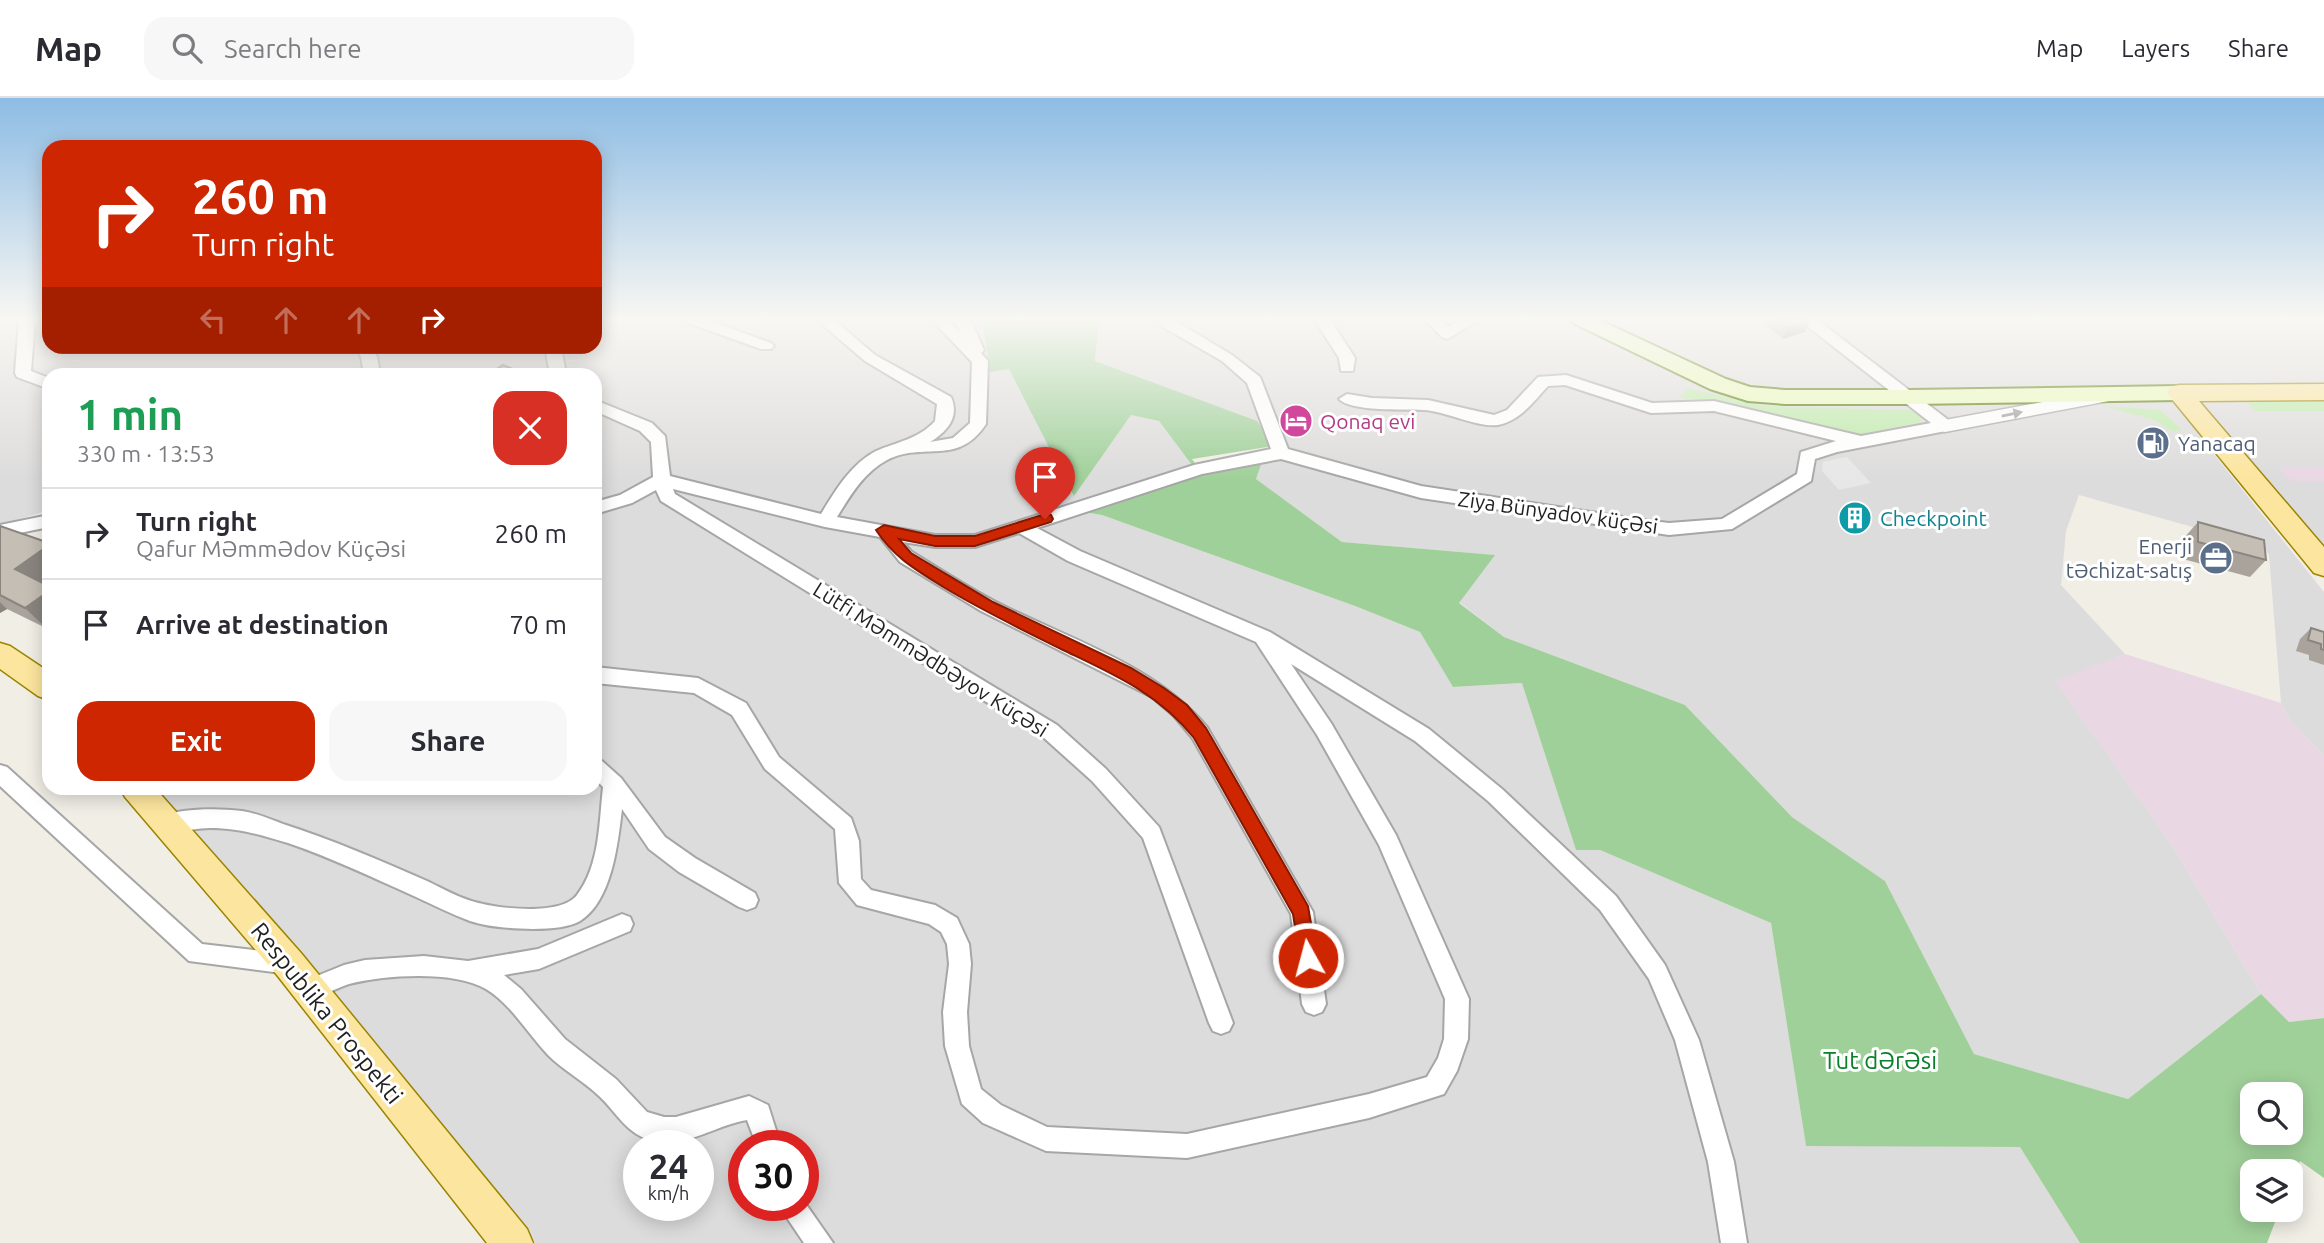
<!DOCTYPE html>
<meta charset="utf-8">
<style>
body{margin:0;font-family:Ubuntu,sans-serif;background:#f7f7f7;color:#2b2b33;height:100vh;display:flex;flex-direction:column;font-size:26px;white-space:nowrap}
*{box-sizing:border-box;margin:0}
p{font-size:23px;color:#7c7c81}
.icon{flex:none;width:38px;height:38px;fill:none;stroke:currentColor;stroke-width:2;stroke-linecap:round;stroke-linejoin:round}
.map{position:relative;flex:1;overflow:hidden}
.sheet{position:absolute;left:42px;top:270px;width:560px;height:427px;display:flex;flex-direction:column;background:#fff;border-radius:21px;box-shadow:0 4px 18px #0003}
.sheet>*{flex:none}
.guide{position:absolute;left:42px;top:42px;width:560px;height:214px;border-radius:21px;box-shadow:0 4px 18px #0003;background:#ce2600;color:#fff;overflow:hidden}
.buttons{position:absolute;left:2240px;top:984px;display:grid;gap:14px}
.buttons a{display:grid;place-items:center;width:63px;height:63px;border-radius:14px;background:#fff;box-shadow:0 4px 18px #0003;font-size:35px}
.speed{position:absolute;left:623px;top:1032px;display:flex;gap:14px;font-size:35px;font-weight:700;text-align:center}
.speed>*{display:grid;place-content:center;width:91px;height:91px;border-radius:50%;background:#fff;box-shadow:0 4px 18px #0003;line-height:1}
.speed small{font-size:18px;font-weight:400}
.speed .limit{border:10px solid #d22;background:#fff;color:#111}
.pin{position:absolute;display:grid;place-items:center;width:60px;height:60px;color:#fff;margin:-72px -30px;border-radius:50% 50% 50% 0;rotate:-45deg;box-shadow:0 0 7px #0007}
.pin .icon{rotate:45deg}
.me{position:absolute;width:77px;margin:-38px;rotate:353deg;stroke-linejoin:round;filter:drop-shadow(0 0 5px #0008)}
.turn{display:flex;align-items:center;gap:24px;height:147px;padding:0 35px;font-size:32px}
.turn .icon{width:91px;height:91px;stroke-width:2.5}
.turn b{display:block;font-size:49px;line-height:60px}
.lanes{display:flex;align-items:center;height:66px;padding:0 35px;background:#0003;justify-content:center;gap:35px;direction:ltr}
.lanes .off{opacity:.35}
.round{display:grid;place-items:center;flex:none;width:74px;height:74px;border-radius:21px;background:#f7f7f7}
.head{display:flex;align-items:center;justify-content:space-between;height:119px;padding:0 35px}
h1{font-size:42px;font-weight:700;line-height:52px;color:#1e9e55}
.primary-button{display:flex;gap:14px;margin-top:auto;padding:14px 35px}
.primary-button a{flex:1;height:80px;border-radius:21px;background:#ce2600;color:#fff;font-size:28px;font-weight:700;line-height:80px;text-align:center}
.primary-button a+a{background:#f7f7f7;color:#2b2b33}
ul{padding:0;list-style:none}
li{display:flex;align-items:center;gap:21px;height:91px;padding:0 35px;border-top:2px solid #e1e1e2}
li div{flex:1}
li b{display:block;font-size:26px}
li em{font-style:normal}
header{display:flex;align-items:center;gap:42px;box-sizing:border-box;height:98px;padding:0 35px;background:#fff;border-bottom:2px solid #e1e1e2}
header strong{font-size:33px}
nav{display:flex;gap:38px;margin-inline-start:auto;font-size:24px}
.search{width:490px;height:63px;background:#f7f7f7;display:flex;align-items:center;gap:18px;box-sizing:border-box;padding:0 24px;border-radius:21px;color:#7c7c81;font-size:26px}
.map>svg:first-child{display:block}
</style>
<header>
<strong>Map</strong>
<div class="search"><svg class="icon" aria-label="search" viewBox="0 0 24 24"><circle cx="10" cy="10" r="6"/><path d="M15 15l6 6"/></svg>Search here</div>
<nav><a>Map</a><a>Layers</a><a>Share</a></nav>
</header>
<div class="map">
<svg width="2324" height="1145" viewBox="0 0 2324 1145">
<rect width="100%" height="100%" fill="#f0eee5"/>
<!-- residential -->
<g fill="#dddcdc" fill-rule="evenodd">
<path d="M0 221H49V248H595V221H982L990 274 1009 270 1074 397 1131 317 1159 323 1199 376 1080 413 1102 417 1355 508 1420 534 1453 589 1523 585 1576 752H1600L1771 825 1806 1047 2020 1049 2080 1145H536L152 690H595V276H49V412L0 427ZM639 1048H698V1108H639ZM744 1048H803V1108H744Z"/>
<polygon points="1099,221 2324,221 2324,469 2227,352 2205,345 2324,494 2324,658 2291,623 2281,605 2269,457 2266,452 2260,448 2079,397 2066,433 2061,487 2125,556 2056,584 2172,747 2261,896 2128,1001 1974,956 1885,783 1792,719 1685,607 1504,539 1459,504 1494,457 1342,444 1256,381 1263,361 1274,348 1095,263"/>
</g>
<!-- industrial -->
<g fill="#e9d7e3">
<polygon points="2278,369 2324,369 2324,383 2291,383"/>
<polygon points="2125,556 2281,605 2291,623 2324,658 2324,920 2289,924 2261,896 2172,747 2055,583"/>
</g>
<!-- grass -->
<g fill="#bfeaab">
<polygon points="1688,290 1763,308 1909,312 1919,316 1922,324 1856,337 1723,303 1679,300"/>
<polygon points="2324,303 2324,313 2255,313 2248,304"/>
<polygon points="2105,308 2160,312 2182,332 2172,333 2154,322"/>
</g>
<!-- forest -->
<path fill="#a0d09a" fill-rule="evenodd" d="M982 221H1099L1095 263 1257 323 1274 348 1192 361 1202 374 1263 361 1256 381 1342 444 1495 457 1459 505 1504 539 1685 607 1792 719 1885 783 1974 956 2128 1001 2261 896 2289 924 2324 920V1080L2300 1063 2291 1086V1073H2252V1111H2280L2267 1145H2080L2020 1049 1806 1048 1771 825 1600 752H1576L1522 585 1453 589 1420 534 1355 508 1102 417 1078 413 1198 375 1159 323 1131 317 1074 398 1009 271 990 274ZM2252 996H2291V1034H2252Z"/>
<!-- parking -->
<polygon fill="#e7e7e7" points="1847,359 1871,385 1839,392 1822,373 1823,364"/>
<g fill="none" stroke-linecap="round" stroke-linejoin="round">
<defs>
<g id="minor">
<polygon points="19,221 35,221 31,273 49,280 49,291 17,279 15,275"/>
<polygon points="683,221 705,221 771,245 774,248 771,251 761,251 686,224"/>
<path d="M816 221H833L875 257 951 299C960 319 947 334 930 344L953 340 970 325 972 264 931 221H947L960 234 954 221H970L984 252 981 255 988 263 986 326C958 369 924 343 887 362 864 374 850 398 837 419L935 437H975L1194 367 1271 351 1247 285 1222 263 1163 229 1156 221H1172L1232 257 1260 279 1288 351 1421 388 1636 421 1669 425 1722 421 1797 376 1801 354 1836 343 1714 313 1651 315 1565 287 1548 288C1533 304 1521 322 1498 327 1478 330 1445 313 1424 312 1405 311 1351 314 1339 301L1347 296 1372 300 1428 302 1494 317 1507 312 1538 279 1566 277 1652 305 1714 303 1861 338 1931 325 1798 221H1816L1951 324 1953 328 1951 332 1837 354 1815 361 1811 383 1732 431 1669 437 1421 400 1281 361 1202 376 1037 430 1080 453 1270 534 1429 631 1502 691 1616 798 1665 867 1699 942 1734 1064 1747 1145H1721L1708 1064 1675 942 1649 881 1600 812 1488 703 1415 643 1291 566 1331 625 1396 737 1469 901 1468 941 1457 973 1444 996 1369 1020 1187 1060 1046 1053 983 1025 962 1006 945 948 943 914 949 866 947 846 941 834 929 826 857 807 839 785 835 731 765 671 732 617 694 595 595 585V569L698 580 746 605 779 659 851 720 859 743 861 781 871 792 935 807 957 820 969 846 971 866 967 914 969 948 981 991 1001 1007 1047 1029 1187 1036 1369 996 1427 979 1438 960 1444 941 1445 901 1379 747 1317 637 1256 544 1068 463 1019 435 975 449H935L903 444 912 454C940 471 967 489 996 504 1068 541 1154 566 1207 629L1313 814 1326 906 1322 914 1314 917 1306 914 1302 906 1291 816 1193 641 1174 618 1152 599 981 513 900 464 880 439 825 429 673 391 675 396 1057 627 1106 671 1159 729 1233 925 1229 933 1221 936 1213 933 1209 925 1143 740 1092 683 1043 639 661 403 656 392 632 405 595 416V404L620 397 653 379 651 344 640 333 595 313V302L652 325 665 338 670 378 821 416C835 393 851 366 876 353 897 344 919 341 935 323L937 306 865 263Z"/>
<polygon points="1314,221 1330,221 1355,260 1353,273 1341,273 1339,260"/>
<polygon points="1424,221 1441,221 1448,229 1462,221 1481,221 1447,241 1442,239"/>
<polygon points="356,248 371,248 377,259 380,276 364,276 361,259"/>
<polygon points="542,248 557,248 562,255 566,276 550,276 546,255"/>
<polygon points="49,417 49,429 0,439 0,427"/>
<path d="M595 661 602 663 621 680 665 739 695 760 755 795 758 802 755 809 747 812 739 809 679 774 649 751 622 711C618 745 612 803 580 823 558 836 493 831 470 823 451 816 434 807 416 799 374 780 332 760 288 745 261 737 239 730 210 730 193 730 174 737 158 731L154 725 158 719C182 710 217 710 242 713 256 715 270 721 283 726 333 742 379 762 427 783 442 790 459 800 475 804 500 811 561 818 577 797 600 767 599 724 603 689L595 681Z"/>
<polygon points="0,667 7,669 202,846 289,856 297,859 300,866 297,873 289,876 189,863 0,688"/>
<path d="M622 816 630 819 633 826 630 833 539 871 504 877 521 891 565 941 616 981 647 1014 664 1019H676L749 998 768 1007 781 1048H757L747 1022C716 1027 686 1050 654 1043 626 1037 617 1014 598 997 582 982 563 972 548 957 528 936 511 906 486 891 453 872 385 877 349 886 336 890 323 898 310 903L302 900 298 892 302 884 344 867 365 862 424 858 468 863 538 851Z"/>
<polygon points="803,1102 833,1145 804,1145 779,1108 803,1108"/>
</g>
<polygon id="tertiary" points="2107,292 2114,294 2116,298 2114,302 1945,334 1938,332 1935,328 1938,324 1945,322"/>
<polygon id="secondary" points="1570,221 1597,221 1726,281 1750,289 1785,292 1910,292 2179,288 2187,290 2190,295 2187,300 2179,302 1910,306 1785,306 1748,303 1710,291 1573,225"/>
<g id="primary">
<polygon points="2324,286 2324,302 2199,303 2324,449 2324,478 2314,475 2167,295 2170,289 2179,287"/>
<polygon points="0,545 10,548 49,574 49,602 38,598 0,571"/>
<polygon points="120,690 155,690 301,855 527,1131 533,1145 487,1145 277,877 125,699"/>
</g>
</defs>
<!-- minor casing -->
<use href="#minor" stroke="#a6a6a6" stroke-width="4"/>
<!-- tertiary casing -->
<use href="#tertiary" stroke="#a6a6a6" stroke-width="3"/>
<!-- secondary casing -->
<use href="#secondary" stroke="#567804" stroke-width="4"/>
<!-- primary casing -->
<use href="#primary" stroke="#9a8400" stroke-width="3"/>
<!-- minor -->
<use href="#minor" fill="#fff" fill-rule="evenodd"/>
<!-- tertiary -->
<use href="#tertiary" fill="#fff" fill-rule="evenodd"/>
<!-- secondary -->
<use href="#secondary" fill="#ebfab9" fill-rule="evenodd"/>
<!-- primary -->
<use href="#primary" fill="#fce59e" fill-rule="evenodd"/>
</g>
<!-- wall -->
<g fill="#a9a39c">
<polygon points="1764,221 1809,221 1810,222 1805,234 1783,241 1763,225"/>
<polygon points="2198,424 2266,462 2250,479 2183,461 2183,441"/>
<polygon points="0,428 44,485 49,488 49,528 46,530 7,511 0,515"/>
<polygon points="2311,530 2324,534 2324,567 2309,562 2309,557 2296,553 2300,541"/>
</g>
<!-- shaded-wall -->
<g fill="#8a857f">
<polygon points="1810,222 1805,234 1783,241 1788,230"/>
<polygon points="49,447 49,481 35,491 15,471"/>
<polygon points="49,493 49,528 46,530 25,510"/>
<polygon points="0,504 7,511 0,515"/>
</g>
<!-- building -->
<g fill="#c5beb5" stroke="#8a857f" stroke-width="2">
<polygon points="1777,221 1809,221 1810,222 1788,230"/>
<polygon points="503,267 525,276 490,276"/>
<polygon points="2198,424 2264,442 2266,462 2198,444"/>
<polygon points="0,428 49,445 49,447 15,471 49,488 49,493 25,510 0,497"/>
<polygon points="2311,530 2324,534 2324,552 2321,551 2321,546 2308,542"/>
</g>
<!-- one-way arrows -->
<defs><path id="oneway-solid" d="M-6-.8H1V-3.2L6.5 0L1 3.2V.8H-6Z" transform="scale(1.75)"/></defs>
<use fill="#9a9a9a" href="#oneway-solid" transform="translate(2012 316) rotate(-11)"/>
<!-- sky -->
<linearGradient id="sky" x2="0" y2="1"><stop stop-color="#8dbce4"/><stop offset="0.58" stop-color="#f8f7f3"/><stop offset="1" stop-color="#f8f7f3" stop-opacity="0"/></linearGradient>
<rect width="2324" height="381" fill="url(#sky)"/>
<!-- route -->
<path fill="#ce2600" stroke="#861900" stroke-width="2" d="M1045 416 1051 417 1053 421 1051 424 975 448H935L899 441 911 455 993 504 1131 570 1164 590 1187 607 1206 630 1308 808 1317 860 1314 866 1308 869 1301 866 1293 816 1194 640C1158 595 1113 576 1063 552 1023 532 983 513 945 490 918 473 894 460 876 432L884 427 935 438H975Z"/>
<!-- icons -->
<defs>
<symbol id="hotel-disc" viewBox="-11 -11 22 22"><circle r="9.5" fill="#d1479c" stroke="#fff"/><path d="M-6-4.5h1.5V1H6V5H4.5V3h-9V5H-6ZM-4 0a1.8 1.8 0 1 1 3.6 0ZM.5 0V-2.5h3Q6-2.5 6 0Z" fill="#fff"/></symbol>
<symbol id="fuel-disc" viewBox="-11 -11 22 22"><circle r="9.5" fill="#5c6f8a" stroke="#fff"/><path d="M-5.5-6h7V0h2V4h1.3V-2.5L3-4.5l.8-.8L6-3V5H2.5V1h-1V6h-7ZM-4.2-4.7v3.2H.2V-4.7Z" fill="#fff"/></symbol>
<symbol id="building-disc" viewBox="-11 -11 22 22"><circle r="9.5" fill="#0f9aa8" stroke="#fff"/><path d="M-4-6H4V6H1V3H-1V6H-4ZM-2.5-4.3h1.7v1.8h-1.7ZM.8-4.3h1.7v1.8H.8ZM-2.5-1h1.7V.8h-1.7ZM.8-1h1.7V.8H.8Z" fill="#fff"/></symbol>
<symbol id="office-disc" viewBox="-11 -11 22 22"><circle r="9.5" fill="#5c6f8a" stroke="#fff"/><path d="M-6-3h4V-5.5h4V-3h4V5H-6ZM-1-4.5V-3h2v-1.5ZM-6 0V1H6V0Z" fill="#fff"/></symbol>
</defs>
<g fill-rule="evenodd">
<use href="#hotel-disc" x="1277" y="304" width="38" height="38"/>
<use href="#fuel-disc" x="2134" y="326" width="38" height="38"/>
<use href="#building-disc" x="1836" y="401" width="38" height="38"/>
<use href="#office-disc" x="2197" y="441" width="38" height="38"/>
</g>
<g text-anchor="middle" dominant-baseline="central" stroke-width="6" stroke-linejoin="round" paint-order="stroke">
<!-- hotel labels -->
<g font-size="21" fill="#b23c85" stroke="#fff" text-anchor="start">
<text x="1320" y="323">Qonaq evi</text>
</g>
<!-- service labels -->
<g font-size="21" fill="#4e5e75" stroke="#fff" text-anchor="start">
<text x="2178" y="345">Yanacaq</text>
<text x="2192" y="448" text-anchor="end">Enerji<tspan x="2192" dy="24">təchizat-satış</tspan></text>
</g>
<!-- street labels -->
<g font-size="21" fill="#1f1f1f" stroke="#fff">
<text transform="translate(1558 414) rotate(8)">Ziya Bünyadov küçəsi</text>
<text transform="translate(931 561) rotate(32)">Lütfi Məmmədbəyov Küçəsi</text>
</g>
<!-- culture labels -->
<g font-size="21" fill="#0d838f" stroke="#fff" text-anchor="start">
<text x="1880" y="420">Checkpoint</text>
</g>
<!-- near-street labels -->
<g font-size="24" fill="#1f1f1f" stroke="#fff">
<text transform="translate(327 915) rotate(51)">Respublika Prospekti</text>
</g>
<!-- near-park labels -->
<g font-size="24" fill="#0b802a" stroke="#fff">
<text x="1880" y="962">Tut dərəsi</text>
</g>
</g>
</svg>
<div class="buttons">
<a><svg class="icon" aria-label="search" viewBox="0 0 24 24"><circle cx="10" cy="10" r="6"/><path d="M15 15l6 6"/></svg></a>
<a><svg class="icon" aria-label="layers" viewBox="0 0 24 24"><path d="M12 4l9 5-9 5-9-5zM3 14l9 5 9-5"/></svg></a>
</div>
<div class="speed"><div>24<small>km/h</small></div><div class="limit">30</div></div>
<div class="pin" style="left:1045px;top:421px;background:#d93025"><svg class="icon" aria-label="arrive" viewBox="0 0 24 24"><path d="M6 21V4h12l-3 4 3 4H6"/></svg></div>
<svg class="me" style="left:1308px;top:860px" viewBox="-20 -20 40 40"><circle r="17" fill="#ce2600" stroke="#fff" stroke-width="3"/><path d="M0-11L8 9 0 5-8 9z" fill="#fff"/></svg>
<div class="guide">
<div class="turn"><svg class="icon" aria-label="right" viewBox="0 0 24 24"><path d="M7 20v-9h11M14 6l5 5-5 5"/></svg><div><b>260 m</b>Turn right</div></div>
<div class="lanes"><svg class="icon off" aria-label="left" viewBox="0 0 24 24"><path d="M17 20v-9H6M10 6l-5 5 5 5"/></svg><svg class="icon off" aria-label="ahead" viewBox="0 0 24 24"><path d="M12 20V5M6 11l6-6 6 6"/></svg><svg class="icon off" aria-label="ahead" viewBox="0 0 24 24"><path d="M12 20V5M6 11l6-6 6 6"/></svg><svg class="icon" aria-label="right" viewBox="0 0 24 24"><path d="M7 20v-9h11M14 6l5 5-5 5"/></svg></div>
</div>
<section class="sheet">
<div class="head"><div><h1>1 min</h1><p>330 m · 13:53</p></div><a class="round" style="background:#d93025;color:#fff"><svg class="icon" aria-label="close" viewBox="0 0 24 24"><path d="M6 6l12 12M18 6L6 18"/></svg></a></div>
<ul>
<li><svg class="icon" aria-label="right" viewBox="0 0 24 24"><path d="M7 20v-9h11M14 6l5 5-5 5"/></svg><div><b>Turn right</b><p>Qafur Məmmədov Küçəsi</p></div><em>260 m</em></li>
<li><svg class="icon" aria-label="arrive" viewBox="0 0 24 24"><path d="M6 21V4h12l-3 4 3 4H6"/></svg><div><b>Arrive at destination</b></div><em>70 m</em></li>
</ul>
<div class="primary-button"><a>Exit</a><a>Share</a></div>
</section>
</div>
